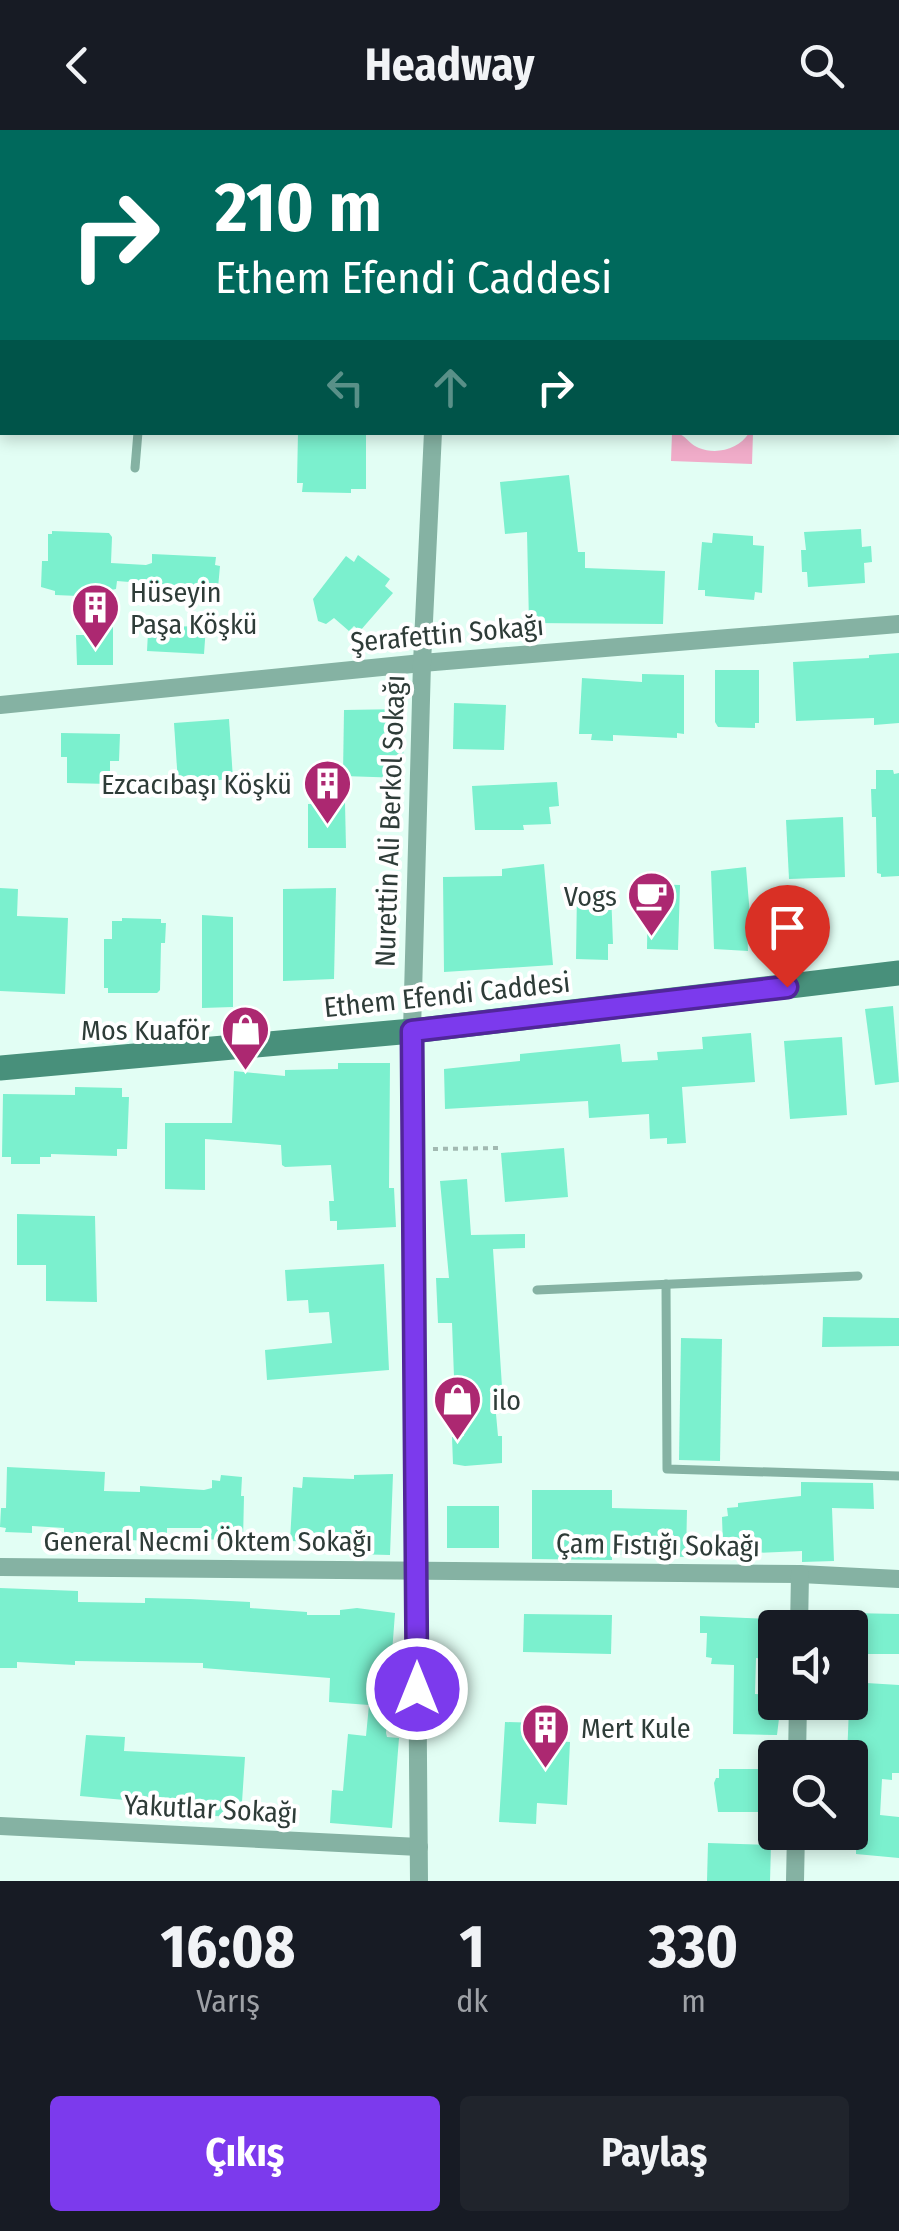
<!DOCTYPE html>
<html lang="tr">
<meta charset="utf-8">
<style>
body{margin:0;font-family:"Fira Sans Condensed",sans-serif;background:#20242c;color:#f1f3f6;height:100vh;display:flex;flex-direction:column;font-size:38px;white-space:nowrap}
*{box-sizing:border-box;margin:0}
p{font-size:32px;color:#9ea1a6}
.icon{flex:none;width:55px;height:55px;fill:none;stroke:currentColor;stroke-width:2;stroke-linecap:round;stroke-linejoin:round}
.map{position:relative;height:1751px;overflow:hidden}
.side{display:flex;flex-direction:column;background:#171b24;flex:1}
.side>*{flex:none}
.hud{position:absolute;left:0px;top:0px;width:900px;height:305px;box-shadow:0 5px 15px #0003;background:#00695c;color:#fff;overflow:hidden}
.tools{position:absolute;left:758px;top:1480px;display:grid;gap:20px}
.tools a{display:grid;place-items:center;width:110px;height:110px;border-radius:10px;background:#171b24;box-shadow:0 5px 15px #0003;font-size:50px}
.pin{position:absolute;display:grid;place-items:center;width:85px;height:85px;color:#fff;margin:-102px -42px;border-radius:50% 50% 50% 0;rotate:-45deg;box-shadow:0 0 10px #0007}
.pin .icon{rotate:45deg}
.me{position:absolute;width:110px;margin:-55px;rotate:0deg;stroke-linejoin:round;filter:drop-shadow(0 0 8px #0008)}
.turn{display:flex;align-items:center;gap:35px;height:210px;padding:0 50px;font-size:45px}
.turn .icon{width:130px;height:130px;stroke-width:2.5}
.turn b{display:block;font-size:70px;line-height:85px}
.lanes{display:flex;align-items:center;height:95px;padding:0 50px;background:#0003;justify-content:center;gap:50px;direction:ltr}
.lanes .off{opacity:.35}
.eta{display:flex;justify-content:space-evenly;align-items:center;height:170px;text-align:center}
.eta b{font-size:60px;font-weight:700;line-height:70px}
.button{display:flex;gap:20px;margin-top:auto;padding:20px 50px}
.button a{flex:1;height:115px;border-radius:10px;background:#7c3aed;color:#fff;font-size:40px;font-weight:700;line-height:115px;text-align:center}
.button a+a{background:#20242c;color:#f1f3f6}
header{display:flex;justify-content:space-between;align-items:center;height:130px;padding:0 50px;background:#171b24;font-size:45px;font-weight:700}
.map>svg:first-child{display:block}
</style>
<header><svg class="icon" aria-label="back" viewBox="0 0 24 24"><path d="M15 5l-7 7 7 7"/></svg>Headway<svg class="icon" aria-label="search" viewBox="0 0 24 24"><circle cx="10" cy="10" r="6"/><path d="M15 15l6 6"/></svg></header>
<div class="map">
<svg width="899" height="1751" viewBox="0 0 899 1751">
<rect width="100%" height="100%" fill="#e2fef4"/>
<!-- green -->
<path fill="#f0acc9" d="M672 303C685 302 687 313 699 318 717 325 739 319 749 303H753L752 334 671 331Z"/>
<!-- building -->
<g fill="#7bf0ce">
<polygon points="298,302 366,302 366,359 351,359 351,363 302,362 303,353 297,353"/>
<polygon points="569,345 578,422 585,422 585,438 665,441 663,494 529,493 527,402 505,404 500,352"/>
<polygon points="861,399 862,417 871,416 872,432 864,433 865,453 808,457 807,442 802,442 801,420 806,420 804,402"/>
<polygon points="52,401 109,403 112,407 111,433 146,435 152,433 152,424 216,427 215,435 220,436 218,458 208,458 207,472 153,470 154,454 117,451 116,459 102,462 102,467 55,465 55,461 41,457 42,431 48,431 48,404 52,404"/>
<polygon points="713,403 753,406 753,415 764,416 762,463 755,462 754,470 705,466 705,460 698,460 702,412 712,413"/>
<polygon points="358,425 390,449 385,456 393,463 360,501 354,496 349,501 334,488 326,494 318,491 313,469 346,426 354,432"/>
<polygon points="206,496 204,524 147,521 148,502 152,502 152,497"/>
<polygon points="88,497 113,497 113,535 77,535 76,505 88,505"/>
<polygon points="899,523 899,593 874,595 874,588 796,591 793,532 869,528 869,525"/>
<polygon points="715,540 759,540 759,593 755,593 755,598 718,597 715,592"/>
<polygon points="642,544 684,545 684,604 677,603 677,608 613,605 613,611 591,610 592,604 579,604 582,548 642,552"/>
<polygon points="454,573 506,575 504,620 453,619"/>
<polygon points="404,579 403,648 343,646 344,580"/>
<polygon points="229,589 233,649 178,653 174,593"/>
<polygon points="61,603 120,604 119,631 110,631 110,654 67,653 67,627 61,627"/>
<polygon points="876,640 893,640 894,644 899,643 899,746 881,747 881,744 877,743 876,687 872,687 871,659 876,659"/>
<polygon points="557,652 559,676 549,677 551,694 523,695 524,700 475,700 472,656"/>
<polygon points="345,673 346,718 308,718 308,674"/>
<polygon points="843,687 845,747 789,749 786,690"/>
<polygon points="544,734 553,835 444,842 443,747 502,746 502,739"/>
<polygon points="746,737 751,798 747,798 748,821 714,819 711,741"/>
<polygon points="648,754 680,755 678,820 647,819"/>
<polygon points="0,758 18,759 17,786 68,788 65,864 0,861"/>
<polygon points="336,758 334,849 283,851 283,759"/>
<polygon points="577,761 611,762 613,814 608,814 608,830 576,829"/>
<polygon points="202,785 233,787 233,877 202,878"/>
<polygon points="122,788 161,789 161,793 166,793 165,813 161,813 160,860 157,863 108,863 108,858 104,858 104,809 112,809 112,791 122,791"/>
<polygon points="893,876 899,952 875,955 865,879"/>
<polygon points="751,903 755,952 682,957 686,1013 667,1014 667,1008 650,1009 649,984 589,988 588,971 445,979 444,939 520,931 520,924 620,914 622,932 658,930 657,922 703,919 702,907"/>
<polygon points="842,907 847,985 790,989 784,911"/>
<polygon points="338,933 390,933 389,1058 394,1058 396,1097 337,1100 337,1091 330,1091 329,1071 334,1071 331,1035 285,1037 282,1035 281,1015 205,1009 205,1060 165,1059 165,993 232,993 234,941 285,946 285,940 338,939"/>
<polygon points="75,957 122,958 122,967 129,967 127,1019 117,1019 117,1026 51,1024 51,1027 40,1027 40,1034 11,1034 11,1027 2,1027 3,964 75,965"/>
<polygon points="564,1018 568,1067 505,1072 501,1023"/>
<polygon points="467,1049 471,1105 525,1104 525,1118 493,1119 503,1272 495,1273 498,1306 502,1306 502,1333 465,1336 453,1334 452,1307 464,1306 465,1274 455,1274 452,1193 438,1193 436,1148 449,1148 440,1051"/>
<polygon points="17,1084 95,1086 97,1172 46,1171 46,1135 17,1135"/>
<polygon points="384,1134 389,1240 267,1250 265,1220 332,1213 329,1182 309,1183 308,1170 287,1171 285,1140"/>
<polygon points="823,1187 899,1188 899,1216 822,1217"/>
<polygon points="681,1208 722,1209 720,1331 679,1330"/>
<polygon points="7,1337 105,1342 104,1361 140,1362 140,1356 204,1360 212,1358 212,1350 220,1351 221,1345 242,1347 241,1366 244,1366 243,1411 202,1409 202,1398 167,1398 167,1412 129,1410 129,1405 64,1403 64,1398 32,1396 32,1403 5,1402 6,1398 0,1397 1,1378 6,1378"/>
<polygon points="393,1344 390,1425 351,1424 351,1413 290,1411 293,1357 302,1358 303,1347 354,1349 354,1345"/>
<polygon points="801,1352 873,1353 874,1379 832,1378 834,1431 802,1432 802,1421 730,1424 730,1416 723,1416 722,1387 728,1386 727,1378 738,1377 738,1373 801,1366"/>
<polygon points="532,1360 612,1360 612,1378 687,1380 686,1427 612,1425 612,1430 532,1429"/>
<rect x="447" y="1376" width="52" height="42"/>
<polygon points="0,1458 78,1461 78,1472 145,1473 145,1468 190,1469 250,1472 250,1478 307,1482 307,1485 340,1485 340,1480 357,1478 395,1483 386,1603 387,1607 399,1608 392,1698 330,1693 332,1660 343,1661 348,1604 366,1606 369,1575 329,1572 330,1548 203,1538 203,1533 75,1531 75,1535 17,1532 17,1538 0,1538"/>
<polygon points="850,1483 899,1484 899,1524 850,1524"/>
<polygon points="524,1484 612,1485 611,1524 523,1522"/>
<polygon points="700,1486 773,1489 773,1509 765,1509 764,1529 756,1528 755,1564 775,1565 775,1572 781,1572 777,1605 733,1604 734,1535 711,1534 712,1528 706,1527 707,1503 700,1503"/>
<polygon points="850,1552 899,1555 899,1643 892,1643 892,1650 882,1649 880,1685 899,1687 899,1728 856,1724 856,1717 850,1716 850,1690 858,1691 860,1653 850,1652 850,1628 847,1628"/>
<polygon points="505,1592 542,1593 541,1610 570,1612 567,1675 537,1673 536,1694 499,1692"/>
<polygon points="86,1605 125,1607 124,1621 245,1627 241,1687 136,1683 136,1671 80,1666"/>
<polygon points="719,1639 775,1639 775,1682 718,1682 714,1653 716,1648 719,1648"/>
<polygon points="708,1713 771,1715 770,1751 707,1751"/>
</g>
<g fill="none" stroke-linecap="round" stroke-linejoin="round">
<!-- path -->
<polyline stroke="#a2b9b1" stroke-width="4" stroke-dasharray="5 5" stroke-linecap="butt" points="433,1019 501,1018"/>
<!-- service -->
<g stroke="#85b2a3" stroke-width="9">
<polyline points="135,338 138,302"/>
<polyline points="666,1154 667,1339 899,1346"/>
<polyline points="537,1160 858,1146"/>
</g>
<!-- minor -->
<g stroke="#85b2a3" stroke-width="18">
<polyline points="804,0 804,2"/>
<polyline points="444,2 444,0"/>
<polyline points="898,82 899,82"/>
<polyline points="0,158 2,157"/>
<polyline points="0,575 422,533 899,494"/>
<polyline points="0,1437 800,1444 899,1449"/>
<polyline points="799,1498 800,1444"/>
<polyline points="797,1628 798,1572"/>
<polyline points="0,1696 419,1717"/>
<polyline points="419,1751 412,901 422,533 433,302"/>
<polyline points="795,1751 796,1702"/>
</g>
<!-- secondary -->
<polyline stroke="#48907b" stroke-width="25" points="0,938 412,901 899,843"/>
</g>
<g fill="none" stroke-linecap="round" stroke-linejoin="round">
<defs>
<polyline id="route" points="417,1559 412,901 787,857"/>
</defs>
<!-- route casing -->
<use href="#route" stroke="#51269a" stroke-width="25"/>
<!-- route -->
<use href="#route" stroke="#7c3aed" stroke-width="18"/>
</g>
<!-- icons -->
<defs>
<symbol id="building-pin" viewBox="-11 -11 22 30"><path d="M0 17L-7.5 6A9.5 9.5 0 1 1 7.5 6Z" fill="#ac2871" stroke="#fff"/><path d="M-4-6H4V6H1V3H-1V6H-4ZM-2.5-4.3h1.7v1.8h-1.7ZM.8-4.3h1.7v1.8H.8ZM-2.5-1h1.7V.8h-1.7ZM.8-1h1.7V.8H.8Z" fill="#fff"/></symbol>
<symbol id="cafe-pin" viewBox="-11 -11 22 30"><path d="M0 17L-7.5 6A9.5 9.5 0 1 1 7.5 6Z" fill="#ac2871" stroke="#fff"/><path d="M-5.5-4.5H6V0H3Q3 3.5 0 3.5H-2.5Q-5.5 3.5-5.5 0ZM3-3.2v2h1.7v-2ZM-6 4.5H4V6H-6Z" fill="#fff"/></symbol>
<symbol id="shop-pin" viewBox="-11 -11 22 30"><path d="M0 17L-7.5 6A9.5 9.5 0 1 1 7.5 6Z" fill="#ac2871" stroke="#fff"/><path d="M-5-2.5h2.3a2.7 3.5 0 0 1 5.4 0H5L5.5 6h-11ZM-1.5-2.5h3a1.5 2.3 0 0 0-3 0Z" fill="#fff"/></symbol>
</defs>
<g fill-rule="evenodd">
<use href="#building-pin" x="68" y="450" width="55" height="75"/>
<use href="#building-pin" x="300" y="626" width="55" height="75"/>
<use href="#cafe-pin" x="624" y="738" width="55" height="75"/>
<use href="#shop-pin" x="218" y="872" width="55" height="75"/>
<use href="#shop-pin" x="430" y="1242" width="55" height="75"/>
<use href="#building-pin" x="518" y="1570" width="55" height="75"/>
</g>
<g text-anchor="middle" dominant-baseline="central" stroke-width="8" stroke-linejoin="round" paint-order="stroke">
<!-- poi labels -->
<g font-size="28" fill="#2e3c38" stroke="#fff" text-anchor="start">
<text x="130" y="462">Hüseyin<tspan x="130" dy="32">Paşa Köşkü</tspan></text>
<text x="292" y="654" text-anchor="end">Ezcacıbaşı Köşkü</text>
<text x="617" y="766" text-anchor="end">Vogs</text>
<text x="210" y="900" text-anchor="end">Mos Kuaför</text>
<text x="492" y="1270">ilo</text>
<text x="581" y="1598">Mert Kule</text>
</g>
<!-- street labels -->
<g font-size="28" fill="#2e3c38" stroke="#fff">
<text transform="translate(447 504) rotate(-5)">Şerafettin Sokağı</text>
<text transform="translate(390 691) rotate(-88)">Nurettin Ali Berkol Sokağı</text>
<text transform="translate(447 865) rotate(-6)">Ethem Efendi Caddesi</text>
<text x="208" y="1411">General Necmi Öktem Sokağı</text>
<text transform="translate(658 1415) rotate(1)">Çam Fıstığı Sokağı</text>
<text transform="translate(211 1679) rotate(3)">Yakutlar Sokağı</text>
</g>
</g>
</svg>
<div class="tools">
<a><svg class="icon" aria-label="sound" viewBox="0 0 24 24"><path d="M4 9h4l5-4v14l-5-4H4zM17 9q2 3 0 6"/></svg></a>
<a><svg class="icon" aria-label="search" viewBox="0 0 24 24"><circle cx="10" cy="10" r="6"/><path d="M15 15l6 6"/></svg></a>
</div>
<div class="pin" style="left:787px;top:857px;background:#d93025"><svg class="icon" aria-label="arrive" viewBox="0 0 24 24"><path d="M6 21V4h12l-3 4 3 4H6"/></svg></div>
<svg class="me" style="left:417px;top:1559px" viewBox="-20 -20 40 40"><circle r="17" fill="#7c3aed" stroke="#fff" stroke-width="3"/><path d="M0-11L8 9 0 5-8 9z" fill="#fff"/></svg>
<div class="hud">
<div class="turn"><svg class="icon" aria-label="right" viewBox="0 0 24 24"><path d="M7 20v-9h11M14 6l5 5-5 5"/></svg><div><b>210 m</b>Ethem Efendi Caddesi</div></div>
<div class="lanes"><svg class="icon off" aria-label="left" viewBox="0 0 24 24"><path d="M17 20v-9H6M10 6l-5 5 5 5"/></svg><svg class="icon off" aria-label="ahead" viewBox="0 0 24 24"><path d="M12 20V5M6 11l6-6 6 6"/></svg><svg class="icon" aria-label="right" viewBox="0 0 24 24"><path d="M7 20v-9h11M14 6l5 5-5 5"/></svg></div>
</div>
</div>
<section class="side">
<div class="eta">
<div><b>16:08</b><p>Varış</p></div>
<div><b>1</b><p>dk</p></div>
<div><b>330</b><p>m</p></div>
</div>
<div class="button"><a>Çıkış</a><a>Paylaş</a></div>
</section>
